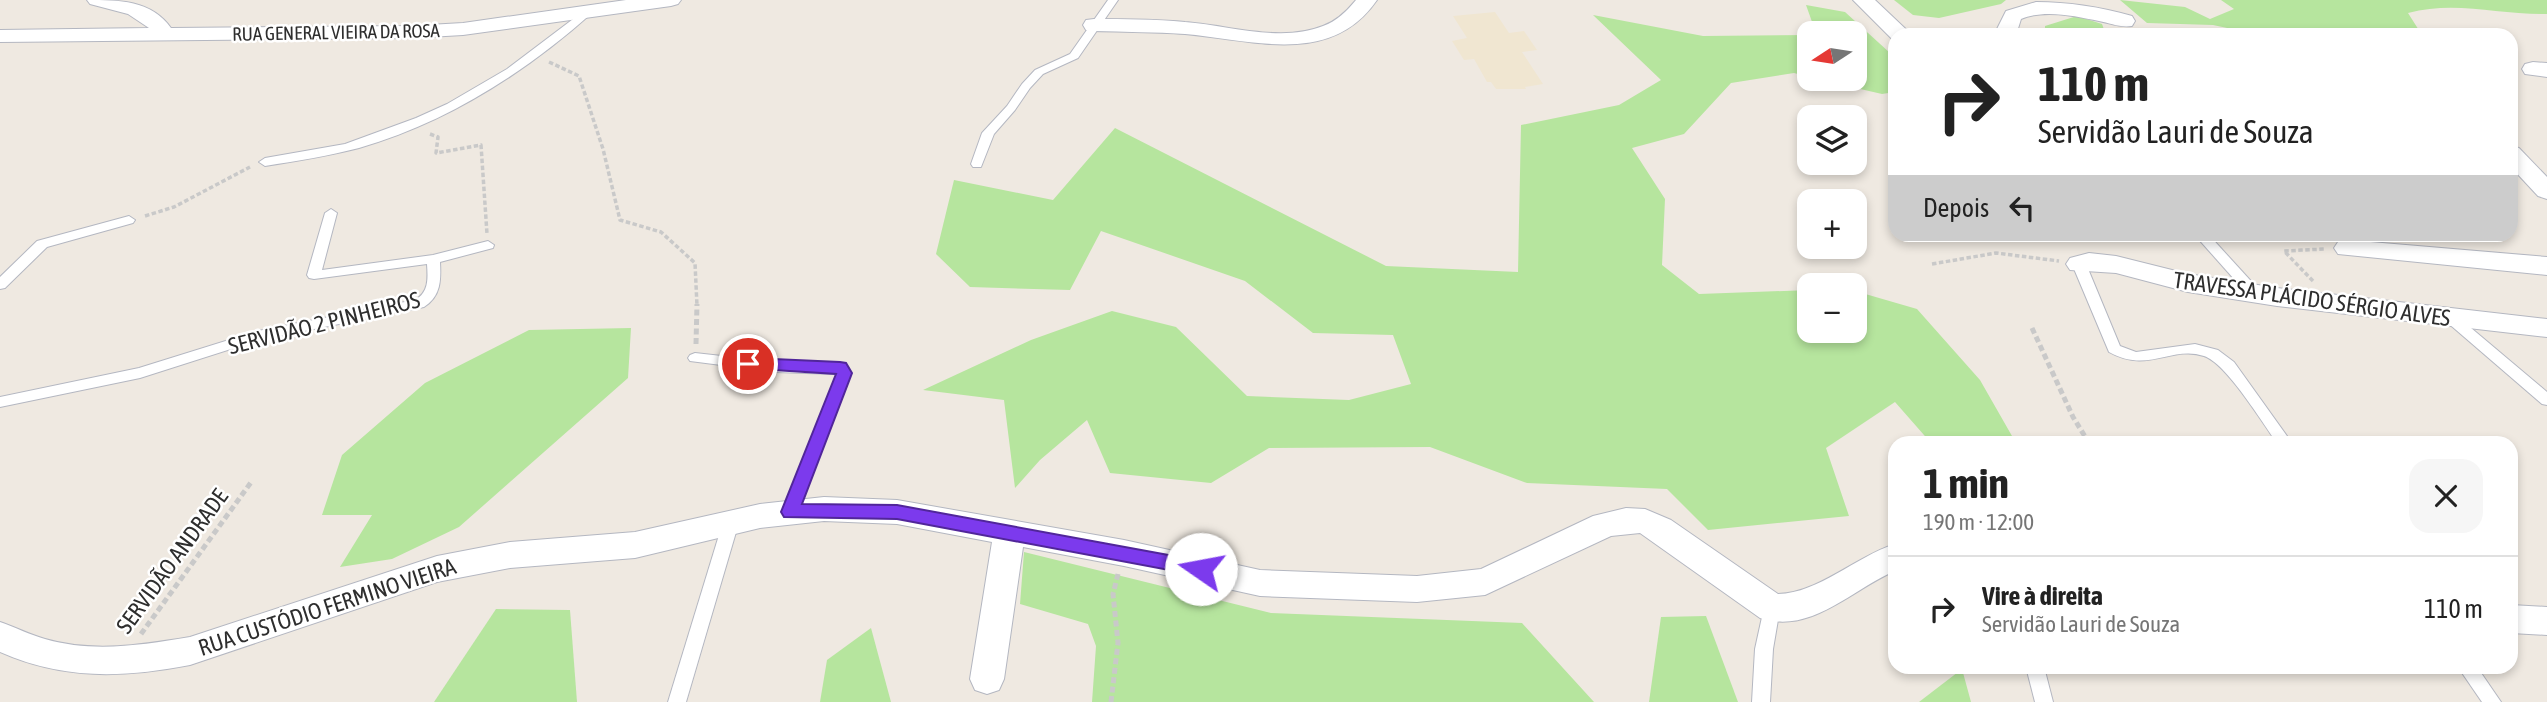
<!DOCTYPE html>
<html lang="pt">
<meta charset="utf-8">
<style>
body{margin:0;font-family:"Asap Condensed",sans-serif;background:#f6f6f6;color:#222;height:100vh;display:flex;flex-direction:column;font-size:26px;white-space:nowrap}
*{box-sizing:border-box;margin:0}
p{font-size:23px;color:#767676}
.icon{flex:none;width:38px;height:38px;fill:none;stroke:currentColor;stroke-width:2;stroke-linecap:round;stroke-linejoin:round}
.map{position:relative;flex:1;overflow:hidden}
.sheet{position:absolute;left:1888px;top:436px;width:630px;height:238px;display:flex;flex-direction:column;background:#fff;border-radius:21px;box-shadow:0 4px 10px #0003}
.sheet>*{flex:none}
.top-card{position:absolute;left:1888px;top:28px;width:630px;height:214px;border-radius:21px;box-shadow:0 4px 10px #0003;background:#fff;color:#222;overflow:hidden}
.needle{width:46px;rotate:258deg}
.tools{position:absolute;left:1797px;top:21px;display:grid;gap:14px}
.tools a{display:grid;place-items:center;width:70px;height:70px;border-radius:14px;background:#fff;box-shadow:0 4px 10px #0003;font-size:35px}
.pin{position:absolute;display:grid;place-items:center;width:60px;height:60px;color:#fff;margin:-30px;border:4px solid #fff;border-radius:50%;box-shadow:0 2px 7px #0007}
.me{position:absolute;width:77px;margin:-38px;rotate:282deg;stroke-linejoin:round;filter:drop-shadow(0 0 5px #0008)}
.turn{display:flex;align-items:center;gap:24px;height:147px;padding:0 35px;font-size:32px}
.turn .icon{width:91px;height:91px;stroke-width:2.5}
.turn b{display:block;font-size:49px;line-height:60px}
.then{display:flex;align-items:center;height:66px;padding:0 35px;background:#0003;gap:14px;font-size:26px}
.round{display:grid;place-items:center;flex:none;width:74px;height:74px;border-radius:21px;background:#f6f6f6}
.overview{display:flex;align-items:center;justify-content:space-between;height:119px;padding:0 35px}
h1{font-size:42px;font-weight:700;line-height:52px}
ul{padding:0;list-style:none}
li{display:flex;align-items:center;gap:21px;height:105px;padding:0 35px;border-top:2px solid #e0e0e0}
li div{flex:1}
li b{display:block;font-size:26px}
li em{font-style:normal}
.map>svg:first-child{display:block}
</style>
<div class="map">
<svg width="2547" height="702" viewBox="0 0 2547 702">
<rect width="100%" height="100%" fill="#efe9e1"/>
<!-- education -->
<polygon fill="#f0e6d1" points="1495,12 1509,33 1524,31 1537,50 1522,52 1543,84 1525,87 1526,89 1496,89 1491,82 1487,82 1474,59 1464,60 1452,41 1467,38 1453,16"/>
<!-- green -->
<g fill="#b6e59e">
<polygon points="1894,0 2006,0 2001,4 1939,18 1913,15"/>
<path d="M2120 0 2185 7 2210 19 2234 9 2221 0H2547V14C2498 15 2456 0 2408 13L2422 35H2250L2246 32 2213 25 2147 23Z"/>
<polygon points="1806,5 1845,12 1890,53 1895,55 1895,92 1882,94 1817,79 1855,79 1855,33 1816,33"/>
<polygon points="1593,15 1703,36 1809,35 1809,77 1794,73 1731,83 1684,134 1632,148 1665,199 1662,265 1699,294 1809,290 1810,331 1855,331 1855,291 1917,309 1980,380 2016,443 1931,443 1895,402 1826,448 1849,516 1708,530 1667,489 1527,483 1430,447 1269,448 1211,483 1110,473 1087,420 1040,460 1015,488 1004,400 923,390 1031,340 1112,311 1176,327 1247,396 1349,400 1411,384 1393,335 1313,333 1245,281 1101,231 1070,290 970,287 936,254 954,180 1053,200 1115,128 1386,266 1518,272 1521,125 1619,105 1661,80"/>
<polygon points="2077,16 2102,24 2106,35 2045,35 2045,26"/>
<polygon points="631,328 628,378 459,527 392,559 340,567 372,515 322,515 342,455 425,383 529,330"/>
<polygon points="1024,552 1271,613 1522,623 1594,702 1092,702 1096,646 1088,624 1020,604"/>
<polygon points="496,609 570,610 577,702 434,702"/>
<polygon points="1706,616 1738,702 1649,702 1661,617"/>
<polygon points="871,628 891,702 820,702 827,660"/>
<polygon points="1962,669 1971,702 1919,702"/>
</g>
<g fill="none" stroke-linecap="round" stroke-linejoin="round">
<defs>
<g id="lane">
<polygon points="1108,0 1118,0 1078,58 1043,74 1030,88 1015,110 994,134 981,167 973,167 971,164 982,133 1007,106 1022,84 1035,70 1070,54"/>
<path d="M589 7 593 8V12C526 72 446 123 359 148 328 156 297 161 265 166L259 162 265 158 345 144 416 118 447 104 507 69Z"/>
<path d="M331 209 337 213 322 270 433 255 488 241 494 245 493 248 440 262C441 280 441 296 424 307L259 340 140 378 0 407V397L139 368 258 331 415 300C429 292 428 279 427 264L314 279 309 278 307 275 325 213Z"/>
<polygon points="129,216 135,220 133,223 47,247 5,288 0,289 0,277 37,241"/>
<polygon points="2194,234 2208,234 2260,291 2262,294 2260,297 2250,297"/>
<path d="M2079 260 2086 264 2120 346 2136 352 2195 344 2218 350 2234 362 2292 443H2277C2262 422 2226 363 2204 356 2172 345 2148 374 2109 352L2072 264Z"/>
<polygon points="2453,315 2458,317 2547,392 2547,405 2542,404 2448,323 2446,320 2448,317"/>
<polygon points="695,353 775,362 840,363 845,364 851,373 796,516 790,518 784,516 782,512 837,374 775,372 690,361 688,358 690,355"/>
<polygon points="731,516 737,518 739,522 686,702 668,702 723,522 725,518"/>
<polygon points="1772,601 1778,603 1780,608 1773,649 1770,702 1752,702 1755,649 1764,608 1766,603"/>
<polygon points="2026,667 2044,667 2053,702 2035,702"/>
<polygon points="2458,667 2477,667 2501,702 2482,702"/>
</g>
<g id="street">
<path d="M87 0C119 0 151 0 171 28L411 26 463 23 626 0H681L678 4 671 6 463 35 411 38 0 42V30L149 28 128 14 90 4Z"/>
<path d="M1356 0H1377C1331 67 1253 40 1185 34 1155 32 1124 32 1094 31L1086 30 1083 25 1086 20 1094 19C1124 19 1155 19 1185 22 1228 25 1281 43 1323 26 1337 21 1347 11 1356 0Z"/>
<polygon points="1853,0 1875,0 1912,35 1895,35 1893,40"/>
<path d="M2036 2C2069 2 2100 7 2132 16L2135 21 2132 26C2120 28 2110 23 2099 21 2075 16 2044 9 2021 19L2016 35H1994L2006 11Z"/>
<polygon points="2533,62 2547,63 2547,77 2525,74 2522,69 2525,64"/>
<polygon points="2511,146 2519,148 2547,177 2547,199 2538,196 2511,167"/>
<polygon points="2347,240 2547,257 2547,275 2338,254 2334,248 2338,242"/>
<polygon points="2089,253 2116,256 2188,274 2277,288 2547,319 2547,337 2277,306 2188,292 2116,273 2070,270 2066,264 2070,258"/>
<path d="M824 497 897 500 1124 540 1260 570 1417 576 1481 569 1593 516 1626 508 1645 509 1671 520 1778 594C1819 593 1855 557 1895 544V571C1852 589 1811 635 1760 618L1640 533 1611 536 1485 595 1417 602 1260 596 1124 566 1023 547 1004 679 999 690 987 694 975 690 970 679 992 542 897 524 824 521 760 528 635 558 510 568 437 582 190 665C123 678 63 680 0 652V622C15 627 30 635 45 639 93 653 142 645 190 637L437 556 510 542 635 532 760 504Z"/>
<polygon points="2511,605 2547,607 2547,635 2511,633"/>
</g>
</defs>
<!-- lane casing -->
<use href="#lane" stroke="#b4b7c1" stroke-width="2"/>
<!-- street casing -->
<use href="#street" stroke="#b4b7c1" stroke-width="2"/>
<!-- path-far1 -->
<g stroke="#c9c9c9" stroke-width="3.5" stroke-dasharray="4.5 2.5" stroke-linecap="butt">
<polyline points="549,62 579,76 603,149 620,220 661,232 695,263 697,306"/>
<polyline points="430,134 438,137 436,153 481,145 487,234"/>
<polyline points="145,216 174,207 250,167"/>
<polyline points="1932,264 1996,253 2059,261"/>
<polyline points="2313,281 2284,251 2325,249"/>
</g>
<!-- path -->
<g stroke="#c9c9c9" stroke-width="5" stroke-dasharray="6 3.5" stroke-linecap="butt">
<polyline points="2032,328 2073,417 2089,443"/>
<polyline points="696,344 697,304"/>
<polyline points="141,634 252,481"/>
<polyline points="1111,702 1118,643 1113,594 1118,574"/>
</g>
<!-- lane -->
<use href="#lane" fill="#fff" fill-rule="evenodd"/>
<!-- street -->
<use href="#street" fill="#fff" fill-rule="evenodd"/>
</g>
<!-- route -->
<polygon fill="#7c3aed" stroke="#51269a" stroke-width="2" points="748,358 840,362 846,363 852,373 802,504 897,505 1201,561 1207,564 1210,569 1207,574 1201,576 897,519 784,517 781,512 836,374 743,368 740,364"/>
<g text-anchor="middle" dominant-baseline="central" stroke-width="5" stroke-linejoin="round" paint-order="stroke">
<!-- far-street labels -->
<g font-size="19" fill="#2e2e2e" stroke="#fff">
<text transform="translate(336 32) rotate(-1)">RUA GENERAL VIEIRA DA ROSA</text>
</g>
<!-- street labels -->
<g font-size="23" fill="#2e2e2e" stroke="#fff">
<text transform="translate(2312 299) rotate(8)">TRAVESSA PLÁCIDO SÉRGIO ALVES</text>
<text transform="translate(324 323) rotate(-14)">SERVIDÃO 2 PINHEIROS</text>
<text transform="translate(172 561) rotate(-54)">SERVIDÃO ANDRADE</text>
<text transform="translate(327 607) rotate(-18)">RUA CUSTÓDIO FERMINO VIEIRA</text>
</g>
</g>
</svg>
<div class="tools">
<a><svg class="needle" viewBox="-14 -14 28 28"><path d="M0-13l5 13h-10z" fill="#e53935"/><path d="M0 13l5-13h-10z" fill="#767676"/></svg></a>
<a><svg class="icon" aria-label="layers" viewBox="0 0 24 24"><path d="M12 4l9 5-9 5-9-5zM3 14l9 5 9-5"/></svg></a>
<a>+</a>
<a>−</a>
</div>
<div class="pin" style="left:748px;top:364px;background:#d93025"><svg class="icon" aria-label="arrive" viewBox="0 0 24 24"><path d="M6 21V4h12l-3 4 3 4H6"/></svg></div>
<svg class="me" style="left:1201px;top:569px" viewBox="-20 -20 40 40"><circle r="19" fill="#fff"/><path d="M0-13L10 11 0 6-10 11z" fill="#7c3aed"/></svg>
<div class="top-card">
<div class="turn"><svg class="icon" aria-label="right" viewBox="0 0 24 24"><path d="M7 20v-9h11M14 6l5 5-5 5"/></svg><div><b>110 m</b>Servidão Lauri de Souza</div></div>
<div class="then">Depois<svg class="icon" aria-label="left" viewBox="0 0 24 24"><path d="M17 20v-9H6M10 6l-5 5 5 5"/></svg></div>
</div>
<section class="sheet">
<div class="overview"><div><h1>1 min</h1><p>190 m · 12:00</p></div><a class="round"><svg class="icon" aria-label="close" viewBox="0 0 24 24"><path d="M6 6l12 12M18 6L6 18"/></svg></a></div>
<ul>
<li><svg class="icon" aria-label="right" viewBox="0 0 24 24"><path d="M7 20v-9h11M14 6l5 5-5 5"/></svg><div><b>Vire à direita</b><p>Servidão Lauri de Souza</p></div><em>110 m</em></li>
</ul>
</section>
</div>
